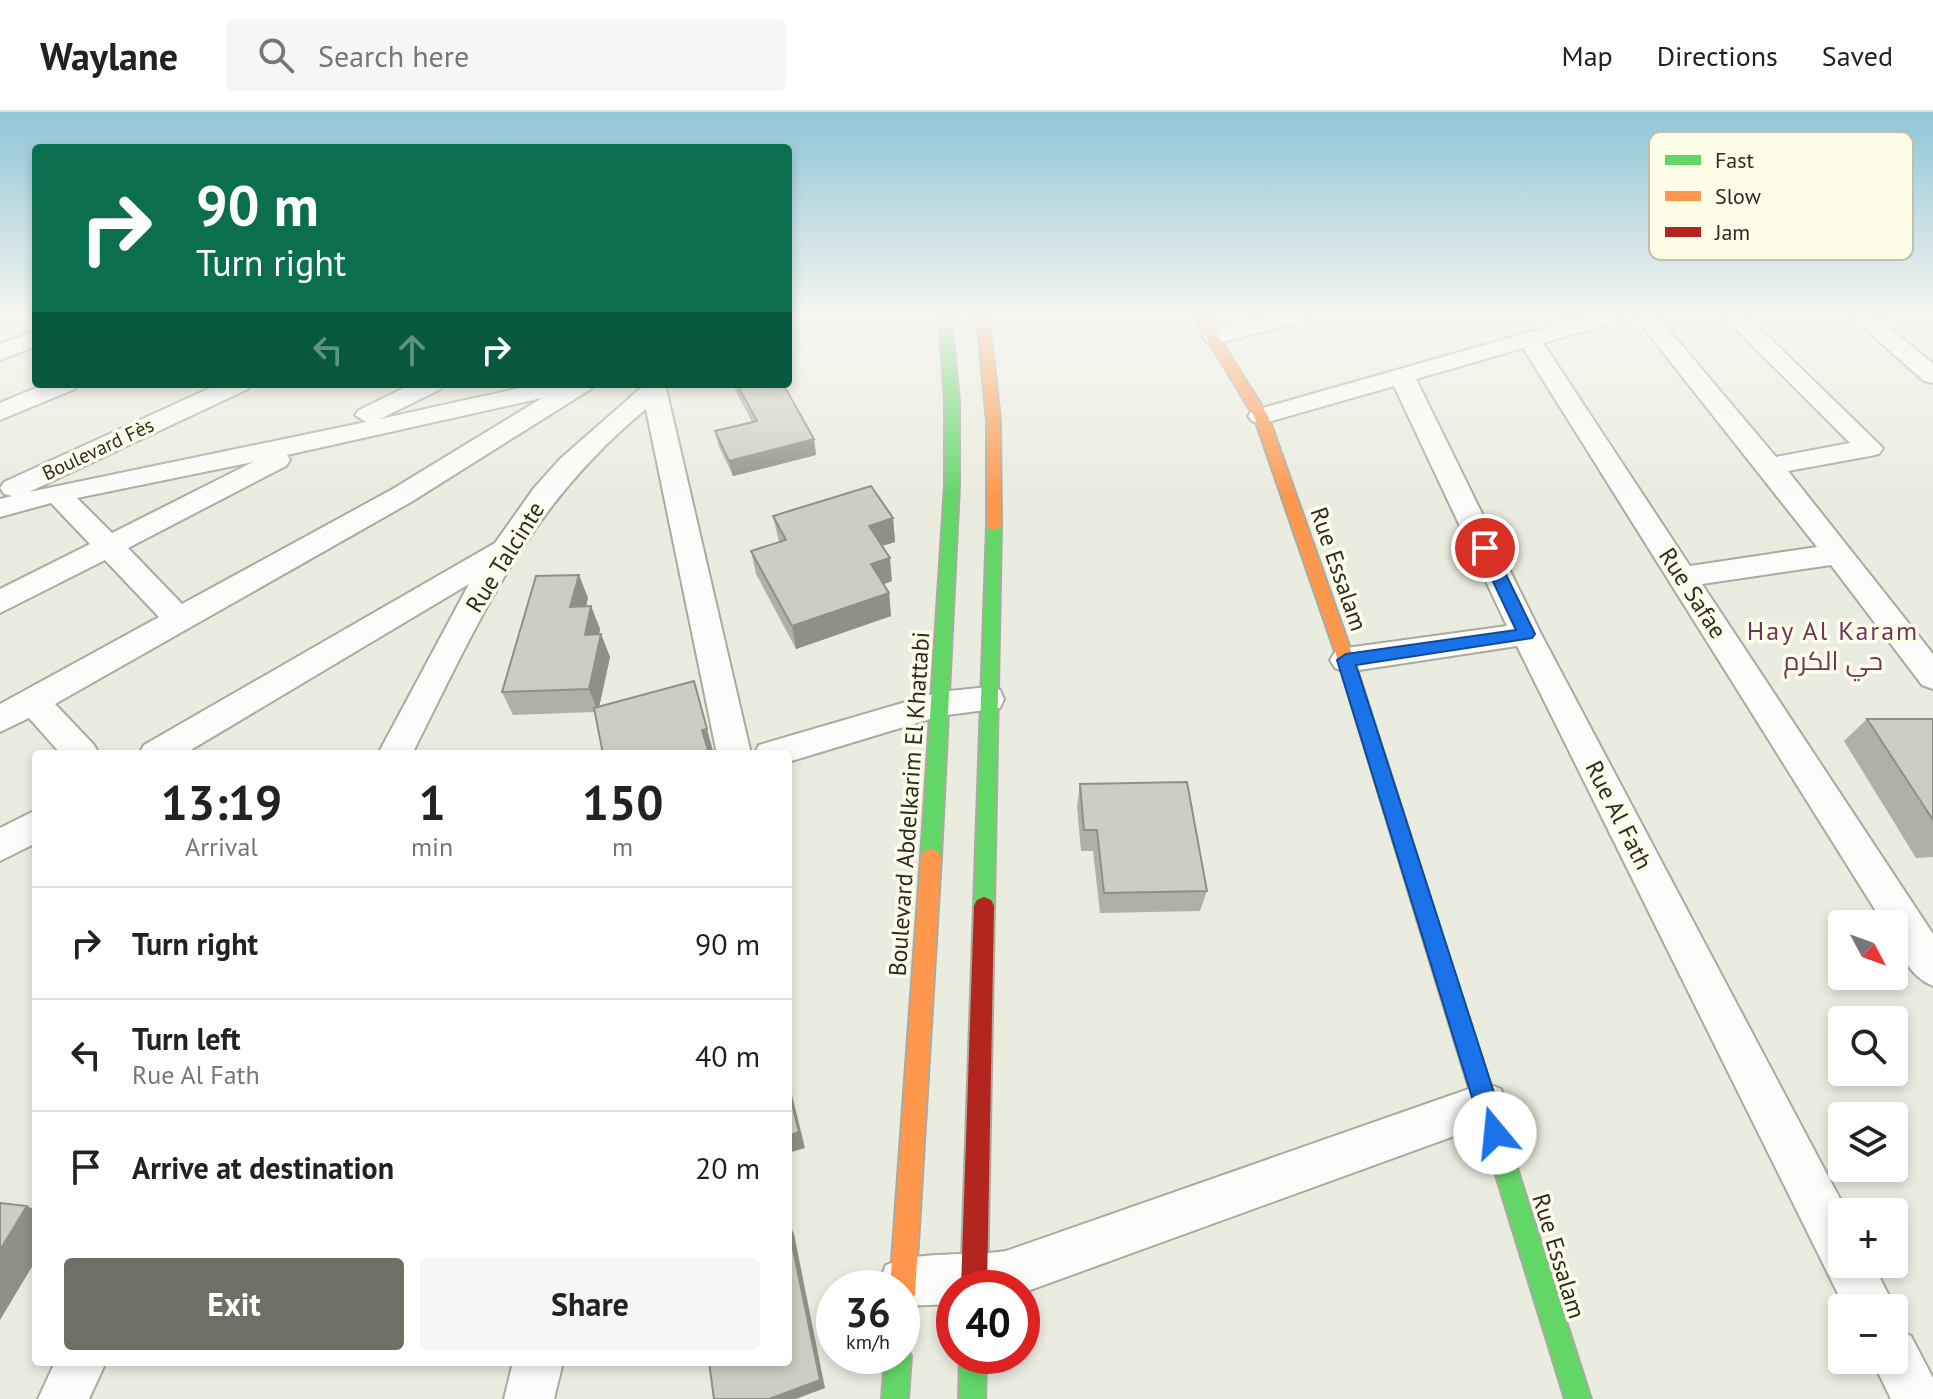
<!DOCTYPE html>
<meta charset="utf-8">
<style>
body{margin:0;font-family:"PT Sans",Cairo,sans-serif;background:#f6f6f6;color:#222;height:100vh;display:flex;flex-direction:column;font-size:30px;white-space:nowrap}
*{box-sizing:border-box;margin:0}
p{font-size:26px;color:#767676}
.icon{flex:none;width:44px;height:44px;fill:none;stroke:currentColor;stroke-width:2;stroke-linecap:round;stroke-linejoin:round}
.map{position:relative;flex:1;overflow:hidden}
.side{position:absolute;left:32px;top:638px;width:760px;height:616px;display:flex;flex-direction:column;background:#fff;border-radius:8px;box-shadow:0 4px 12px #0003}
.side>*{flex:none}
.top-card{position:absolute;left:32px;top:32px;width:760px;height:244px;border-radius:8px;box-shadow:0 4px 12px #0003;background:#0b6e4f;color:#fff;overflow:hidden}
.needle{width:52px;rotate:131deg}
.fabs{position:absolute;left:1828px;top:798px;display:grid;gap:16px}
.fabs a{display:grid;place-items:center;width:80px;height:80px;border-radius:8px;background:#fff;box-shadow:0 4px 12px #0003;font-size:40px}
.speed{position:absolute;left:816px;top:1158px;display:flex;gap:16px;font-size:40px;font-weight:700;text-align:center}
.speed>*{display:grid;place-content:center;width:104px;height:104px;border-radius:50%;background:#fff;box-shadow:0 4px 12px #0003;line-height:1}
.speed small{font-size:20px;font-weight:400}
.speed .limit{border:12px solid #d22;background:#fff;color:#111}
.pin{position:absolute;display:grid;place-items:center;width:68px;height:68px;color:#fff;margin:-34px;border:4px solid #fff;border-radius:50%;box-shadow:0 2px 8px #0007}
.me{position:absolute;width:88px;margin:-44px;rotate:343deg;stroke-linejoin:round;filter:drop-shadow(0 0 6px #0008)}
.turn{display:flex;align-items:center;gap:28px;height:168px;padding:0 32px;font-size:36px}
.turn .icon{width:104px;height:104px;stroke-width:2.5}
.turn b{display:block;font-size:56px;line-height:68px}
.lanes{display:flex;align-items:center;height:76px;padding:0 32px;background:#0003;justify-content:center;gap:40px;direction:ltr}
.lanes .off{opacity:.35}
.eta{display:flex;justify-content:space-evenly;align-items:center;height:136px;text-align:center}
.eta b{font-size:48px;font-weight:800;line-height:56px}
.primary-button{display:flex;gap:16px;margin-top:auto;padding:16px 32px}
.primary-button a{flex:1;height:92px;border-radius:8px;background:#6f6f66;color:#fff;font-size:32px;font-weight:800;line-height:92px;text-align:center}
.primary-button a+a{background:#f6f6f6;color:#222}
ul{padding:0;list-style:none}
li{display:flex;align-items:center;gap:24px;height:112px;padding:0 32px;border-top:2px solid #e0e0e0}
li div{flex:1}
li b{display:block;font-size:30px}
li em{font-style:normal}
header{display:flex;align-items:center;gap:48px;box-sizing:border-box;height:112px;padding:0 40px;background:#fff;border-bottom:2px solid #e0e0e0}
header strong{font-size:38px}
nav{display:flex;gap:44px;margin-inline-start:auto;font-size:28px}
.search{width:560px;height:72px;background:#f6f6f6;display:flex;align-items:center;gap:20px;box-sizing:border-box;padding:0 28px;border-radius:8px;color:#767676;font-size:30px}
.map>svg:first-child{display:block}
</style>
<header>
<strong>Waylane</strong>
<div class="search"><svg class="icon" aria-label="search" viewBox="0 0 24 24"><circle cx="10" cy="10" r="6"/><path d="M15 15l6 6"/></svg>Search here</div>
<nav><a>Map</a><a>Directions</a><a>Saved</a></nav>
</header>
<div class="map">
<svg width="1933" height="1287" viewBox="0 0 1933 1287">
<rect width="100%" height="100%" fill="#ebece0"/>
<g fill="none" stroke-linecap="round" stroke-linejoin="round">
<defs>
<g id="street">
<polygon points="1268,205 1305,205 1302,210 1215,232 1207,230 1203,225 1207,220"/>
<path d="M1583 205H1618L1615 210 1543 231 1690 454 1817 435 1635 205H1658L1776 345 1850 331 1724 205H1748L1883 336 1879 342 1870 344 1788 359 1933 542V577L1922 573 1831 453 1702 472 1933 822V874C1910 865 1894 836 1894 812H1884L1523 236 1416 267 1541 522 1847 1100H1842V1152H1873L1895 1196 1894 1198 1845 1196 1517 534 1346 560 1335 556 1330 548 1335 540 1346 536 1507 514 1394 274 1261 312 1252 309 1248 304 1252 299Z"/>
<polygon points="1852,205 1877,205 1933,252 1933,271 1924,269"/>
<polygon points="36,219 36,234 0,248 0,232"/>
<polygon points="45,272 78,272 75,277 0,308 0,291"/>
<path d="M219 272H251L248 277 29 380 366 310 355 303 359 298 412 272H444L441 277 380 307 538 272H594L591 277 411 390 55 592 94 633 99 642H61L29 606 0 620V592L159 505 105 448 0 501V477L90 432 51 391 0 405V387L12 384 4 382 0 376 4 370ZM542 286 391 378 182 492 128 436 286 354 290 348 287 343ZM253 350 112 421 77 386Z"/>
<path d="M641 272H665L751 642H717L646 297C526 396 480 507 412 642H378L469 472 184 642H139L144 633 495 431 534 376 560 347 641 276Z"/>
<polygon points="988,575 1000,578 1004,587 1000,596 940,604 788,650 788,642 754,642 759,633 940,580"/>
<polygon points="36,698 36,731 0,749 0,716"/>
<path d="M1486 971 1501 977 1507 992 1501 1007 1022 1181V1176H954V1192L903 1194 902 1176H882L879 1170 886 1153C922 1138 967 1145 1006 1139Z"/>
<polygon points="1894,1216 1911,1224 1933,1266 1933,1287 1891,1287 1872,1248 1894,1248"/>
<polygon points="55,1250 106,1250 89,1287 38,1287"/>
<polygon points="513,1250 563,1250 554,1287 504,1287"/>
</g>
<g id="fast">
<polygon points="939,205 951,205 959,289 959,374 941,745 938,751 931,753 924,751 921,745 945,374 945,289"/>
<polygon points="994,409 1001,414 994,794 991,800 984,803 977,800 974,794 987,414"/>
<polygon points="1427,798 1434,801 1437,807 1591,1287 1565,1287 1417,807 1420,801"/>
<polygon points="902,1233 907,1235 911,1244 908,1287 882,1287 885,1244 902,1244"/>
<polygon points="960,1244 986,1244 985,1287 959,1287"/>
</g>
<g id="slow">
<polygon points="977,205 989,205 1000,309 1001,414 994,419 987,414 987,309"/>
<polygon points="1194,205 1206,205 1268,304 1354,548 1437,807 1434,813 1427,816 1420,813 1417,807 1338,548 1254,304"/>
<polygon points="931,737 938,739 941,745 915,1182 911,1191 902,1195 902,1176 890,1176 921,745 924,739"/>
</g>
<polygon id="jam" points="984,785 991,788 994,794 987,1176 961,1176 974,794 977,788"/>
</defs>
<!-- street casing -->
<use href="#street" stroke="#aaaaa1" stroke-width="4"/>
<!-- fast casing -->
<use href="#fast" stroke="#aaaaa1" stroke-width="4"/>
<!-- slow casing -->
<use href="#slow" stroke="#aaaaa1" stroke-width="4"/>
<!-- jam casing -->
<use href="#jam" stroke="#aaaaa1" stroke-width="4"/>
<!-- street -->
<use href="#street" fill="#fcfcfa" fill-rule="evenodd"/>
<!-- fast -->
<use href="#fast" fill="#63d668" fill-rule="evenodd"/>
<!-- slow -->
<use href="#slow" fill="#ff974d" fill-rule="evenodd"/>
<!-- jam -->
<use href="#jam" fill="#b3261e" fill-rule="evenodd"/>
</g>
<!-- wall -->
<g fill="#b1b0a8">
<polygon points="732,272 783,272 814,327 816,343 733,364 719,335 715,319 752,310"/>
<polygon points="773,404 893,406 895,430 882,434 892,469 883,472 889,481 891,504 796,537 756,462 751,439 779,430"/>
<polygon points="579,463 588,486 586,494 591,494 600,517 599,522 601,522 610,545 599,595 700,592 713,639 709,640 594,600 513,603 502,580"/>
<polygon points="1867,607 1933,607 1933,745 1916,746 1844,629"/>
<polygon points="1080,672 1207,779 1200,799 1100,801 1093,739 1081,739 1077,694"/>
</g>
<!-- shaded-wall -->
<g fill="#909088">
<polygon points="814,327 816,343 733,364 729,349"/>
<polygon points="893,406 895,430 871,437 869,414"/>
<polygon points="890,446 892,469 873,476 871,452"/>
<polygon points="579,463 588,486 580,518 570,495"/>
<polygon points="889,481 891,504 796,537 792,514"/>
<polygon points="591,494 600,517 594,545 585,523"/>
<polygon points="601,522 610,545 598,600 589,577"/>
<polygon points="694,569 700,592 713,639 709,640 702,618"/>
<polygon points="788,967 805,1036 788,1041"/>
<polygon points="27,1094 36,1098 36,1148 0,1208 0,1138"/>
<polygon points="788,1110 794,1122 825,1276 796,1287 769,1287"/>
</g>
<!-- building -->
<g fill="#cecdc3" stroke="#909088" stroke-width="2">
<polygon points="737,272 783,272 814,327 729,349 715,319 757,309"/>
<polygon points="871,374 893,406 869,414 890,446 871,452 889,481 792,514 751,439 786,428 773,404"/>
<polygon points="579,463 570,495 591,494 585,523 601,522 589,577 502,580 536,464"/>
<polygon points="694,569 707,617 702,618 709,642 603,642 594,596"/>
<polygon points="1867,607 1933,607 1933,708"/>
<polygon points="1187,670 1207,779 1104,781 1097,718 1084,718 1080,672"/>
<polygon points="788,975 799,1020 788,1024"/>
<polygon points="0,1091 27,1094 0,1138"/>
<polygon points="788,1113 820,1268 769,1287 714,1287 709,1250 788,1250"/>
</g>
<!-- sky -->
<linearGradient id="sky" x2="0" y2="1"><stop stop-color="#90c5d7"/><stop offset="0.53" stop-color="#f6f6f1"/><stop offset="1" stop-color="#f6f6f1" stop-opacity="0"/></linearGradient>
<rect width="1933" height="385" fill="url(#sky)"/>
<!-- route -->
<polygon fill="#1a73e8" stroke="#114b97" stroke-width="2" points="1485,431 1493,436 1535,522 1532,526 1356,553 1507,1021 1503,1030 1495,1033 1487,1030 1483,1021 1337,548 1346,542 1516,518 1477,436"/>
<g text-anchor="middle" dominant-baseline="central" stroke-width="7" stroke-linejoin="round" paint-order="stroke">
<!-- far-street labels -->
<g font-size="20" fill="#2c2c24" stroke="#fefee8">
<text transform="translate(98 337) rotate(-25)">Boulevard Fès</text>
</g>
<!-- street labels -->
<g font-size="24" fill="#2c2c24" stroke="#fefee8">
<text transform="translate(505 445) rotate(-58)">Rue Talcinte</text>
<text transform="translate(1339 457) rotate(71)">Rue Essalam</text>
<text transform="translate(1693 481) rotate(57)">Rue Safae</text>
<text transform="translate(909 692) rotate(-86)">Boulevard Abdelkarim El Khattabi</text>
<text transform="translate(1619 703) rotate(63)">Rue Al Fath</text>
<text transform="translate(1559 1144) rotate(73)">Rue Essalam</text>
</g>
<!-- neighbourhood labels -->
<g font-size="26" letter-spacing="2" fill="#70345d" stroke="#fefee8">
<text x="1833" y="518">Hay Al Karam<tspan x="1833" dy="30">حي الكرم</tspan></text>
</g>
</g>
<!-- legend -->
<rect x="1649" y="20" width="264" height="128" rx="12" fill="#fefee8" stroke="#bfbfad" stroke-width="2"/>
<rect x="1665" y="43" width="36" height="10" fill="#63d668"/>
<rect x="1665" y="79" width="36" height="10" fill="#ff974d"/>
<rect x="1665" y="115" width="36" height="10" fill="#b3261e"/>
<g font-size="22" fill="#2c2c24">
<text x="1715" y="56">Fast</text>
<text x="1715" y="92">Slow</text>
<text x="1715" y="128">Jam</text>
</g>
</svg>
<div class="fabs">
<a><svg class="needle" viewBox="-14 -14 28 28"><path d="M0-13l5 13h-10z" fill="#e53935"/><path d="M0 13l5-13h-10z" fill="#767676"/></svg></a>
<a><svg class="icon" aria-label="search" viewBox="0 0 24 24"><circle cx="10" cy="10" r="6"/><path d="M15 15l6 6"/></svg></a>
<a><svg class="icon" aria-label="layers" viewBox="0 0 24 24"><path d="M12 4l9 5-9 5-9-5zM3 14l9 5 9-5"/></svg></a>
<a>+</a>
<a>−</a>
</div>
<div class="speed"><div>36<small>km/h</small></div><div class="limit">40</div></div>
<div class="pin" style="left:1485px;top:436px;background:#d93025"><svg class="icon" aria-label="arrive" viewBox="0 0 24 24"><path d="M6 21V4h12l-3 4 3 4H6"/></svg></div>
<svg class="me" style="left:1495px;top:1021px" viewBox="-20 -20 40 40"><circle r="19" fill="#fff"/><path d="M0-13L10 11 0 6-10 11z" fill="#1a73e8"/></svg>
<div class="top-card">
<div class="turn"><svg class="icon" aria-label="right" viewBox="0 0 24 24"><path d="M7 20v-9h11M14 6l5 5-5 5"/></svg><div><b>90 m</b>Turn right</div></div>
<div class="lanes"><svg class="icon off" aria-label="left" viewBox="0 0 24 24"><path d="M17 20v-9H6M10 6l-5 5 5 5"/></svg><svg class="icon off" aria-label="ahead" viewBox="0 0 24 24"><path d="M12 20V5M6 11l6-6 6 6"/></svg><svg class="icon" aria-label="right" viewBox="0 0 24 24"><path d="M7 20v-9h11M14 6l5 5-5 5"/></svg></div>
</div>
<section class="side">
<div class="eta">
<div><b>13:19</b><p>Arrival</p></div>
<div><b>1</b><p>min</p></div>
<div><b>150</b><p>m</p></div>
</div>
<ul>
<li><svg class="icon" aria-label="right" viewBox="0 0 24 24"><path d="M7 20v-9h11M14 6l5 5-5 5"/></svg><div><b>Turn right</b></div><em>90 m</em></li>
<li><svg class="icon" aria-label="left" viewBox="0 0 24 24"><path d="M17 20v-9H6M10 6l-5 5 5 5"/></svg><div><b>Turn left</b><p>Rue Al Fath</p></div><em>40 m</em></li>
<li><svg class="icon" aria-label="arrive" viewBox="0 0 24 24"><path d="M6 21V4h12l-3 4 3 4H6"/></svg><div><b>Arrive at destination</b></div><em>20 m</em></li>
</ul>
<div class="primary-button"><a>Exit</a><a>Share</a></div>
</section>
</div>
